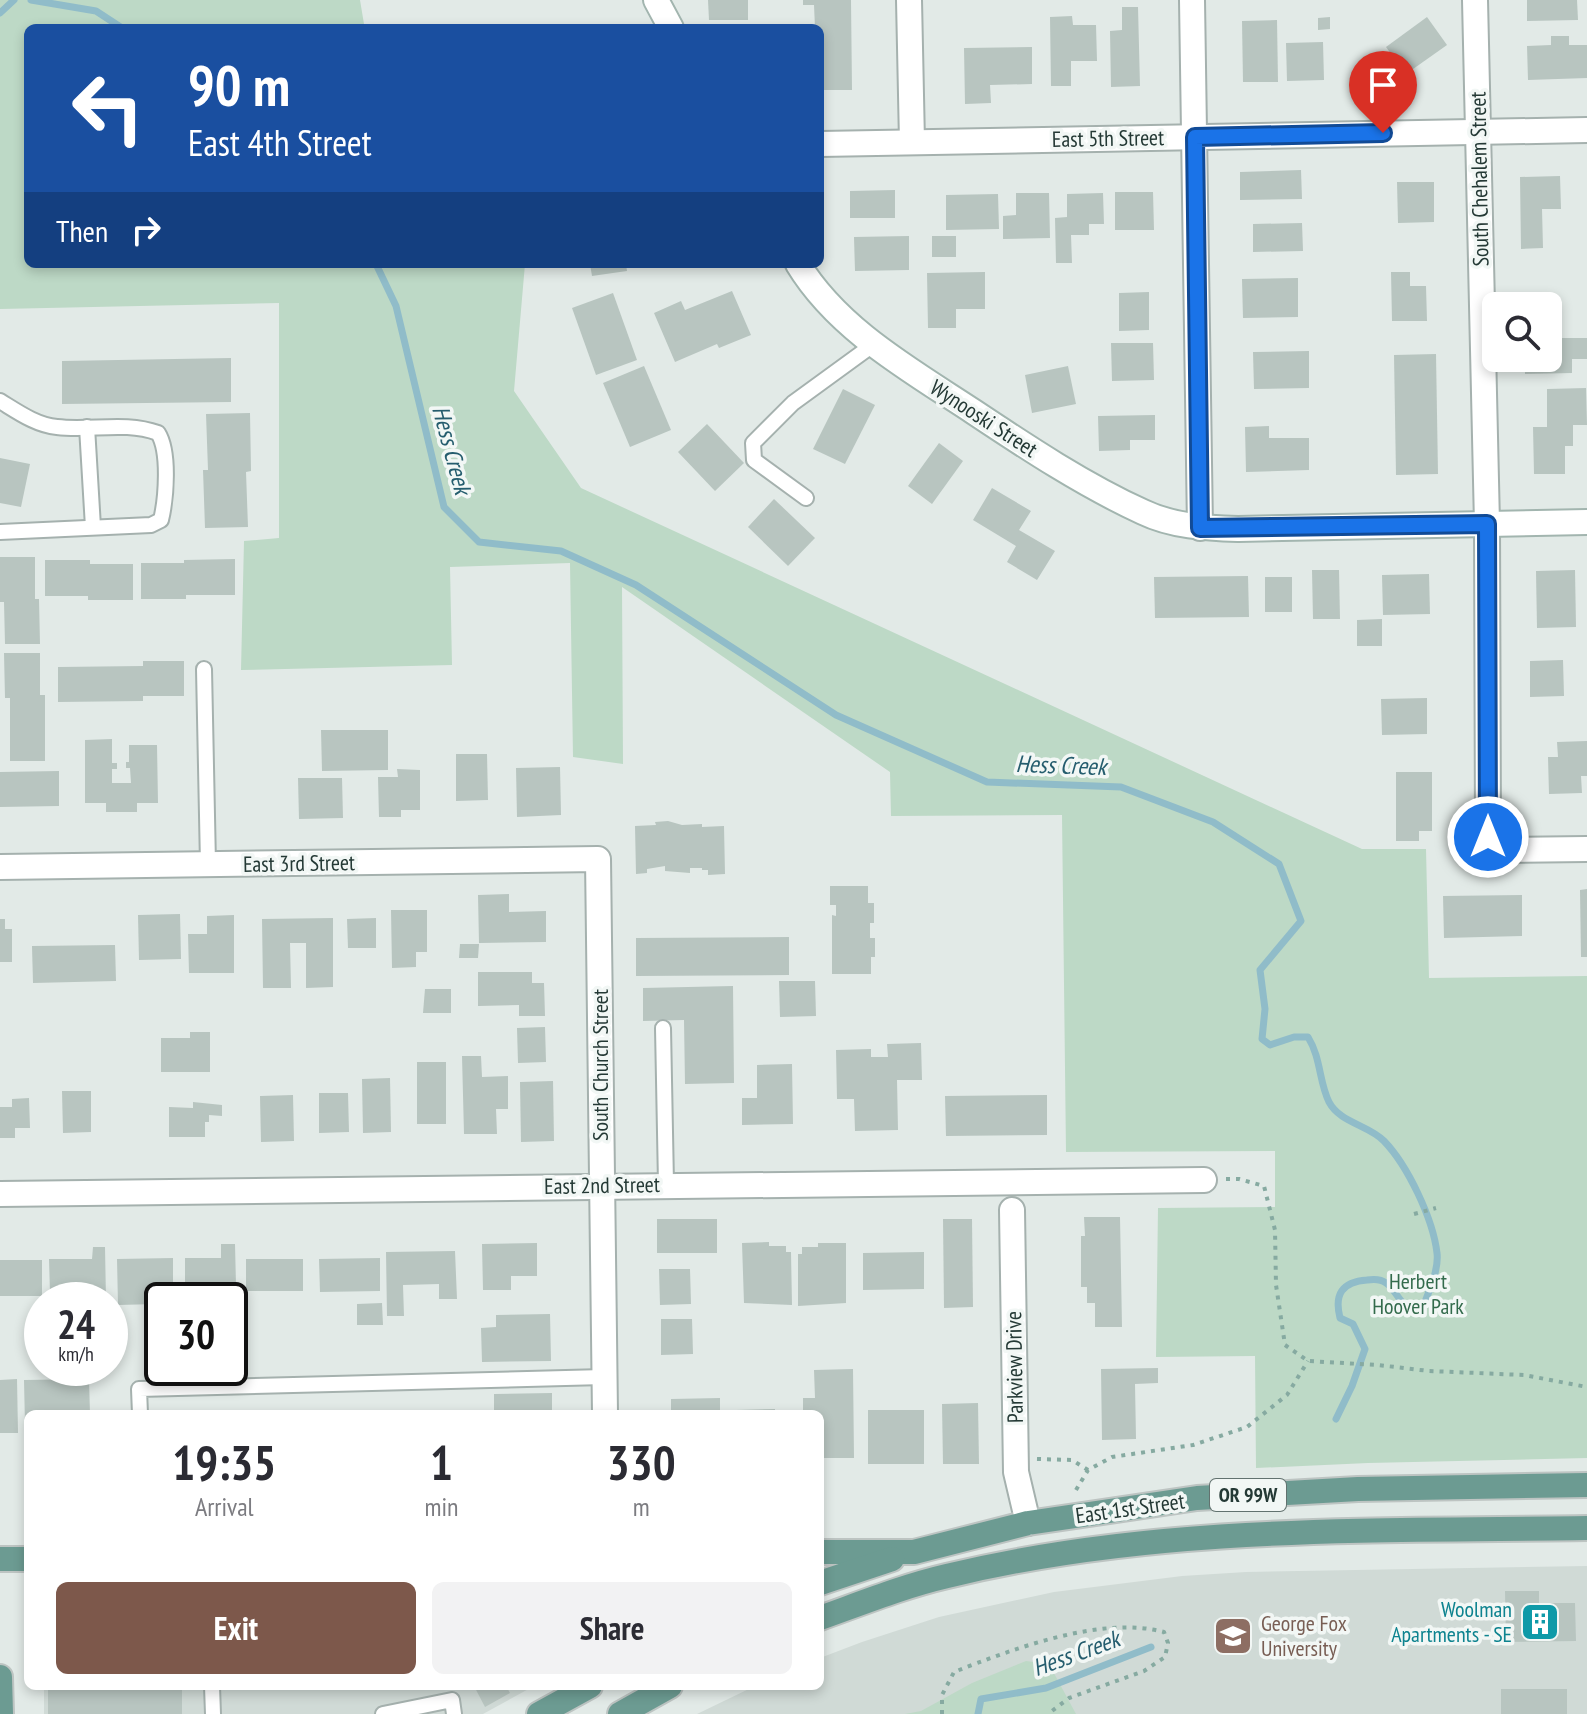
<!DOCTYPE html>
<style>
body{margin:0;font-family:"PT Sans Narrow",sans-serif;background:#f2f2f3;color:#2b2b33;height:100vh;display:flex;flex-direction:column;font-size:30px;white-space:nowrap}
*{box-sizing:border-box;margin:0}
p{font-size:26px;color:#7c7c81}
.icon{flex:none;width:44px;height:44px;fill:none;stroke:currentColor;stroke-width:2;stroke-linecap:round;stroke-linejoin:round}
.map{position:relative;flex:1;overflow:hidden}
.side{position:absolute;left:24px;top:1410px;width:800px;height:280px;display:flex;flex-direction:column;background:#fff;border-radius:12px;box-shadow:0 4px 12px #0003}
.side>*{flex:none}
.banner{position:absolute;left:24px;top:24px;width:800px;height:244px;border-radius:12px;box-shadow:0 4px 12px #0003;background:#1a4fa0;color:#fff;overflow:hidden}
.buttons{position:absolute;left:1482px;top:292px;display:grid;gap:16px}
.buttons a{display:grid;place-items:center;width:80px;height:80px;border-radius:12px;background:#fff;box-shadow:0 4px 12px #0003;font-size:40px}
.speed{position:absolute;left:24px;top:1282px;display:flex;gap:16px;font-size:40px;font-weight:700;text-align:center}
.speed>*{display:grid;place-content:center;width:104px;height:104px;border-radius:50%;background:#fff;box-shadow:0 4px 12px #0003;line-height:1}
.speed small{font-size:20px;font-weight:400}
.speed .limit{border:4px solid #111;border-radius:12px;background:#fff;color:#111}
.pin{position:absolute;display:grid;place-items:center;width:68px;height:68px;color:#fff;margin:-82px -34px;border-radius:50% 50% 50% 0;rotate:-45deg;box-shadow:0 0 8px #0007}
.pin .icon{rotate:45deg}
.me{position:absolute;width:88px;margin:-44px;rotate:0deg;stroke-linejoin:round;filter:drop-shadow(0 0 6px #0008)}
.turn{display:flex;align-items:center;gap:28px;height:168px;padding:0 32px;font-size:36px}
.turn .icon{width:104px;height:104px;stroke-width:2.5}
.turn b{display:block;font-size:56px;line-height:68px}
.then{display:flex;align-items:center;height:76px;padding:0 32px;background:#0003;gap:16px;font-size:30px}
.eta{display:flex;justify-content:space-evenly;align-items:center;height:136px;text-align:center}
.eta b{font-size:48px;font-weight:700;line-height:56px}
.action{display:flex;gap:16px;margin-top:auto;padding:16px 32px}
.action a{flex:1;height:92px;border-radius:12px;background:#7d584b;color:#fff;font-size:32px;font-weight:700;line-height:92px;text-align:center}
.action a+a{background:#f2f2f3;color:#2b2b33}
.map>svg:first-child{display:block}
</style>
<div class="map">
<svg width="1587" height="1714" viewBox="0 0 1587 1714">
<rect width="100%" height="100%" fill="#e2eae7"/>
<!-- built -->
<g fill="#d0dad6">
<polygon points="1587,1566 1587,1714 697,1714 755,1686 820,1686 820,1658 862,1642 939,1617 1054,1592 1182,1576 1246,1572"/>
<polygon points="44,1686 534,1686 483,1714 44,1714"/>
</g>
<!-- green -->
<g fill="#bdd9c6">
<polygon points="0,0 360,0 364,24 485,26 486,28 28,28 28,264 525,264 514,391 581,488 1362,849 1426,849 1429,978 1587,976 1587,1458 1368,1463 1256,1468 1255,1356 1156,1357 1158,1208 1275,1207 1275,1151 1066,1152 1062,815 891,816 890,772 622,587 623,764 573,757 570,563 450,567 452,665 241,670 244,541 279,538 279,303 0,309"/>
<polygon points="1026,1661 1049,1664 1076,1714 905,1714 921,1711 972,1683"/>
</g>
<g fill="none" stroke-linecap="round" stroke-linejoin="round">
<!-- stream -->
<g stroke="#90bcc9" stroke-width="7">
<polyline points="31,0 96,11 122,28"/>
<polyline points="0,13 14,0"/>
<path d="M376 264 396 306 444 507 479 542 561 551 636 585 836 715 987 782 1121 787 1213 822 1279 864 1301 921 1260 970 1265 1009 1262 1039 1270 1045 1294 1037H1308C1321 1058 1319 1082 1329 1102 1340 1123 1369 1125 1384 1141 1408 1166 1433 1219 1437 1253 1439 1270 1429 1291 1423 1307L1413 1310C1399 1304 1397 1291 1386 1283 1381 1279 1373 1279 1367 1280 1342 1282 1334 1294 1340 1318L1353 1324 1365 1349 1352 1386 1336 1419"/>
<polyline points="978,1714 981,1699 1046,1688 1151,1647"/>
</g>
</g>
<!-- building -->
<g fill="#b8c5c0">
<polygon points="708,0 748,0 748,20 709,20"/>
<polygon points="803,0 851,0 852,90 820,90 820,28 815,28 814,5 803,5"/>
<polygon points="1527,0 1577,0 1578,20 1527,21"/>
<polygon points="1122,7 1138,7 1140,86 1111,87 1110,31 1122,30"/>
<polygon points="1072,16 1073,25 1096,25 1097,61 1071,61 1071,86 1051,86 1050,17"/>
<polygon points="1330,17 1330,29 1318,30 1318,18"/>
<polygon points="1427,17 1447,45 1406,74 1386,47"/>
<polygon points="1277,20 1278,82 1243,82 1242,21"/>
<polygon points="1551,36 1569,36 1569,45 1587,45 1587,78 1528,80 1527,46 1551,45"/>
<polygon points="1323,42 1324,80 1287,81 1286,43"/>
<polygon points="1032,47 1032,84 990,85 991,103 965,104 964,48"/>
<polygon points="1301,170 1302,199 1240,200 1240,172"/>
<polygon points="1560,176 1561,209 1542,209 1543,248 1521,249 1520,177"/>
<polygon points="1397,182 1434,182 1434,222 1398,223"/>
<polygon points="895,190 895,218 850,218 850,191"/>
<polygon points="1115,192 1153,192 1154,230 1115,230"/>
<polygon points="1016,193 1049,193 1050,238 1003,239 1003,216 1016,215"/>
<polygon points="1103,193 1104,224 1089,224 1089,235 1071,235 1072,263 1056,263 1055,218 1067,217 1067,194"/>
<polygon points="998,194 999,229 946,230 946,195"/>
<polygon points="1302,223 1303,251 1253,252 1253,224"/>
<polygon points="909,236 909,270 855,271 854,237"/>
<rect x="932" y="236" width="24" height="21"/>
<polygon points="590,264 626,264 627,271 592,276"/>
<polygon points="985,272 985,309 956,309 956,328 928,328 927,273"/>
<polygon points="1391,272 1410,272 1410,286 1426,286 1427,321 1392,321"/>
<polygon points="1298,278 1298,317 1243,318 1242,279"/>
<polygon points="732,291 751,335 719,348 717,344 675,362 654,313 681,301 685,310"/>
<polygon points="1149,292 1149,330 1119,331 1119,293"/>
<polygon points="613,293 637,360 596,375 572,308"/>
<polygon points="1548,338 1587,338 1587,359 1572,359 1572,373 1525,374 1525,358 1548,358"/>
<polygon points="1111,343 1153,343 1154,380 1112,381"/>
<polygon points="1309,351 1309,388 1254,389 1253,352"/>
<polygon points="1436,354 1438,474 1396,475 1394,355"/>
<polygon points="231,358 231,402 62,404 62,361"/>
<polygon points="644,366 671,430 630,447 603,383"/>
<polygon points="1068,366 1076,404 1032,413 1025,375"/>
<polygon points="1586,388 1587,425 1573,425 1573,446 1565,446 1565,474 1534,474 1533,427 1547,427 1547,389"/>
<polygon points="843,389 875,405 845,464 813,449"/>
<polygon points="250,413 251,471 246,472 248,527 205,528 203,470 208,470 206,414"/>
<polygon points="1155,415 1155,440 1130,440 1130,450 1099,451 1098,416"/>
<polygon points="707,424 744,463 715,491 678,452"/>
<polygon points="1269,426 1269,438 1309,438 1309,470 1246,472 1245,427"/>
<polygon points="939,443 963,461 932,504 908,486"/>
<polygon points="0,458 30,464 21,507 0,503"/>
<polygon points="992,488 1031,511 1019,530 1055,551 1037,580 1007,562 1016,546 973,520"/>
<polygon points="774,499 815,538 788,566 748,527"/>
<polygon points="0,557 35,557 35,599 39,599 40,644 5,644 4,602 0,602"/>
<polygon points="235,559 235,595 186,595 186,599 141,599 141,563 184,563 184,560"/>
<polygon points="45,560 90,560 90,564 133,564 133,600 88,600 88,596 45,596"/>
<polygon points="1312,570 1339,570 1340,619 1313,619"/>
<polygon points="1575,570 1576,627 1537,628 1536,571"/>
<polygon points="1429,574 1430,614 1383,615 1382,575"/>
<polygon points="1248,576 1249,617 1155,618 1154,577"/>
<rect x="1265" y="577" width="27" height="35"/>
<polygon points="1382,619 1382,646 1357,646 1357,620"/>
<polygon points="4,653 40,653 40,695 45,695 45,761 10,761 10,698 5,698"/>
<polygon points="1563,660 1564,696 1530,697 1530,661"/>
<polygon points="143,661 184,661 184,696 143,696 143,701 58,702 58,667 143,666"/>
<polygon points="1427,698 1427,734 1382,735 1381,699"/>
<polygon points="321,730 388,730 388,770 322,771"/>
<polygon points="112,739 112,763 117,763 117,769 112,769 112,783 131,783 130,768 126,768 126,762 129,762 129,745 157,745 158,803 137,803 137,812 106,812 106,803 85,803 85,740"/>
<polygon points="1587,741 1587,776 1581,776 1582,793 1549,794 1548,757 1558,757 1557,742"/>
<polygon points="456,754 487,754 488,800 456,801"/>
<polygon points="560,767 561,815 517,817 516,768"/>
<polygon points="397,769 420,770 420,810 401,810 401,817 379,817 378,777 398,777"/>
<polygon points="59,771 59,806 0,807 0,772"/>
<polygon points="1396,772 1432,772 1432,831 1419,831 1419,841 1396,841"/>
<polygon points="298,778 342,778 343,818 299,819"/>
<polygon points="668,821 682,825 702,824 702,827 724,826 725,874 708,875 708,870 702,870 702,868 690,868 690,873 665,871 665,866 647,869 647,873 636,874 635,826 656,825 655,822"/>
<polygon points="830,886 868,886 868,903 874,903 874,923 870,923 870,938 875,938 875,957 871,957 871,974 832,974 832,915 836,916 836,905 830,905"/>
<polygon points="1587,889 1587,957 1581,957 1580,890"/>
<polygon points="509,894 509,912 546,911 546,942 479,943 478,895"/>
<polygon points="1522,895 1522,936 1444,938 1443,896"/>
<polygon points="391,910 427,910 427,952 416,952 416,967 392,968"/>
<polygon points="180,914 181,959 139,960 138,915"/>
<polygon points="234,915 234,973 189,973 188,934 207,934 207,916"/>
<polygon points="333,918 333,987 306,988 306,943 290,943 291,988 263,988 262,919"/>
<polygon points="376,918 376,948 348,948 347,919"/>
<polygon points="0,919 5,919 5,929 12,929 12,962 0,962"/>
<polygon points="789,937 789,975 636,976 636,938"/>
<polygon points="460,944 479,944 478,958 459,958"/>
<polygon points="115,945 116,981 33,983 32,946"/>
<polygon points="478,972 532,972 532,983 544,983 545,1016 519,1016 519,1005 478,1006"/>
<polygon points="779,981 815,981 816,1016 780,1017"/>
<polygon points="733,986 734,1083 685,1084 684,1020 643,1021 643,988"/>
<polygon points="425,989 451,989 451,1013 423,1013"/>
<polygon points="545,1027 546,1062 518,1063 517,1028"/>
<polygon points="190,1032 210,1032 210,1072 161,1072 161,1038 190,1038"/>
<polygon points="921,1043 922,1080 897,1080 898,1130 855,1131 854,1099 837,1099 836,1050 871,1049 871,1057 888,1057 887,1044"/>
<polygon points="462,1056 481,1056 482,1077 508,1076 508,1109 496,1109 497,1134 464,1134"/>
<rect x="417" y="1062" width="29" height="62"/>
<polygon points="792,1064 793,1124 742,1125 742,1098 757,1098 757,1065"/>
<polygon points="390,1078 391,1132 363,1133 362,1079"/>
<polygon points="553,1081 554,1141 521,1142 520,1082"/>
<polygon points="62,1091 91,1091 91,1132 63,1133"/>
<polygon points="319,1093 348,1093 349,1132 319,1133"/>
<polygon points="293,1095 294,1141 261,1142 260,1096"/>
<polygon points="1047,1095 1047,1135 946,1136 945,1096"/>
<polygon points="29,1098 30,1128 15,1128 15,1138 0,1138 0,1107 12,1107 12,1099"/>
<polygon points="193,1102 222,1105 222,1116 209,1115 209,1122 205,1122 205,1137 169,1137 169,1107 193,1108"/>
<polygon points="1084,1217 1120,1217 1122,1327 1095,1327 1095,1303 1087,1303 1087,1287 1081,1287 1081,1236 1085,1236"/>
<rect x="657" y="1219" width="60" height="34"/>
<polygon points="943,1219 972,1219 973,1307 944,1308"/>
<polygon points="769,1242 769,1246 786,1246 786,1252 791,1252 792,1305 744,1303 742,1243"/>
<polygon points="537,1243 537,1276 511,1276 511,1290 483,1290 482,1244"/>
<polygon points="818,1243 846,1243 846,1303 798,1306 798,1254 802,1254 802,1247 818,1247"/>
<polygon points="221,1244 235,1244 236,1285 185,1286 185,1258 221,1258"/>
<polygon points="93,1247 105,1247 106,1300 71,1300 71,1293 50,1293 49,1259 92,1259"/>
<polygon points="455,1251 457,1299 439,1299 439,1284 403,1285 404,1316 387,1316 386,1252"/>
<polygon points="924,1252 924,1289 863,1290 863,1253"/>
<polygon points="173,1258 173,1287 157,1288 157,1304 118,1305 117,1259"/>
<polygon points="380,1258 380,1291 320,1292 319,1259"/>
<rect x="246" y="1259" width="57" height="32"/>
<rect x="0" y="1260" width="42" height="36"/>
<polygon points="659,1269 690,1269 691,1304 660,1305"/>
<polygon points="382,1303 383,1325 357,1325 357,1304"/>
<polygon points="550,1314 551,1361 482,1362 481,1328 496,1327 496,1315"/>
<polygon points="661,1319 692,1319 693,1354 661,1355"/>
<polygon points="1158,1368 1158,1383 1135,1384 1136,1439 1102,1440 1101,1369"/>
<polygon points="853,1369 854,1458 820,1458 820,1414 803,1414 803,1398 815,1398 814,1370"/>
<polygon points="17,1379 18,1433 0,1433 0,1380"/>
<polygon points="89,1379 90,1414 28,1414 28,1425 25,1425 24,1380"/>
<polygon points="552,1393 552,1414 500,1414 500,1411 494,1411 494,1394"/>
<polygon points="720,1398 720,1414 671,1414 671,1399"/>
<polygon points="978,1403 979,1464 943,1464 942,1404"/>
<polygon points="775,1409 775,1414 736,1414 736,1410"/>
<rect x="868" y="1410" width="56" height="54"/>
<polygon points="1505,1591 1539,1591 1539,1603 1575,1603 1576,1641 1506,1642"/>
<rect x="48" y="1686" width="134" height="28"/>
<polygon points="474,1686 506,1686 510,1693 485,1707"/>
<rect x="1501" y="1689" width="66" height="25"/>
</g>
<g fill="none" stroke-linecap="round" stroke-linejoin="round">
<defs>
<g id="lane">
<path d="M0 401C18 412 36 425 57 427 91 431 125 421 158 433 170 452 166 499 161 520L151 525 0 532"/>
<polyline points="87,427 93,527"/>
<polyline points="806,498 754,460 753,443 793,403 874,344"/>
<polyline points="204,669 208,864"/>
<polyline points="663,1028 666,1184"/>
<polyline points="140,1414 139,1389 604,1377"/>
<polyline points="212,1686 213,1714"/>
<polyline points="383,1714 452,1700 454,1714"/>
</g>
<g id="street">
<polyline points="909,0 912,142"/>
<polyline points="1192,0 1200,528"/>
<polyline points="1475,0 1487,524 1488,837 1501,850 1587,849"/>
<polyline points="820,144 1587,130"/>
<polyline points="0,867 598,859 605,1414"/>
<polyline points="0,1194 1204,1180"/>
<polyline points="1012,1210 1016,1472 1028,1523"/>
</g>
<g id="secondary">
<polyline points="656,0 671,28"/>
<path d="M798 264C838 330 912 371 974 412 1028 448 1084 485 1143 512 1172 526 1206 528 1238 529L1587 522"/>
</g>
<g id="primary">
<polyline points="820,1552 914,1552 1028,1523 1197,1498 1358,1489 1587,1485"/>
<polyline points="0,1559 28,1559"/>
<polyline points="820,1583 892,1559"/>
<path d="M820 1618C862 1603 904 1586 947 1576 1156 1525 1373 1531 1587 1528"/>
<polyline points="0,1677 1,1714"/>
<polyline points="539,1714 590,1686"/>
<polyline points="620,1714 670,1686"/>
</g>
</defs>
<!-- lane casing -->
<use href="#lane" stroke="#a5b1ae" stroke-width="18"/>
<!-- street casing -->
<use href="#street" stroke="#a5b1ae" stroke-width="28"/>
<!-- secondary casing -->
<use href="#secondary" stroke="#a2b5af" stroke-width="28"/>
<!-- primary casing -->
<use href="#primary" stroke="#bdc4c2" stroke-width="28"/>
<!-- path -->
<g stroke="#86aaa1" stroke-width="4" stroke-dasharray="4 6" stroke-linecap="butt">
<polyline points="1226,1179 1239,1179 1264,1186 1275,1230 1276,1285 1285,1345 1308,1361 1378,1365 1429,1371 1524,1375 1587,1387"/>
<polyline points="1414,1214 1436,1208"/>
<polyline points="1037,1459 1072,1460 1088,1470"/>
<polyline points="1076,1490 1088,1470 1112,1457 1193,1445 1247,1427 1287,1395 1308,1361"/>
<path d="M942 1714V1695L954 1672C1013 1649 1102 1615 1164 1632L1168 1643 1165 1657 1144 1671 1069 1698 1048 1714"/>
</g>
<!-- lane -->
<use href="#lane" stroke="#fff" stroke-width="14"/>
<!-- street -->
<use href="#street" stroke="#fff" stroke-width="24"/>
<!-- secondary -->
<use href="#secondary" stroke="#fff" stroke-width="24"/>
<!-- primary -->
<use href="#primary" stroke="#6c9b92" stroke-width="24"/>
</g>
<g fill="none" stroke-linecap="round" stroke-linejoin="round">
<defs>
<polyline id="route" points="1383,133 1195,137 1200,528 1487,524 1488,837"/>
</defs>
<!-- route casing -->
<use href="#route" stroke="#114b97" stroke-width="20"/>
<!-- route -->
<use href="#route" stroke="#1a73e8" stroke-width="14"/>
</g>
<!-- icons -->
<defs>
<symbol id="building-square" viewBox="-11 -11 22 22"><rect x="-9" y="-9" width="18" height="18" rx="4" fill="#0f9aa8" stroke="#f2f7f5"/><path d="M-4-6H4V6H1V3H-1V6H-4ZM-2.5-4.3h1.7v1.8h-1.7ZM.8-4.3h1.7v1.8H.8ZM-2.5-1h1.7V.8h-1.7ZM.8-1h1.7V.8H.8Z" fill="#fff"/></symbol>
<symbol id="university-square" viewBox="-11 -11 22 22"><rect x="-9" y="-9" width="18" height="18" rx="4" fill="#8d6e63" stroke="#f2f7f5"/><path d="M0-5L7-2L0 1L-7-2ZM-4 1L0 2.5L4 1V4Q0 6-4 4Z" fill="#fff"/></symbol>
</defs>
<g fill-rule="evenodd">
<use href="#building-square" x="1518" y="1600" width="44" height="44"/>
<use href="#university-square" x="1211" y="1614" width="44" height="44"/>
</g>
<g text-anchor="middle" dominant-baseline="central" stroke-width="7" stroke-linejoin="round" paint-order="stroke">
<!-- shield labels -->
<rect fill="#f2f7f5" stroke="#62726f" stroke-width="2" x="1210" y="1479" width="76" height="32" rx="6"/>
<g font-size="20" font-weight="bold" fill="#243935">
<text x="1248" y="1495">OR 99W</text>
</g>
<!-- street labels -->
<g font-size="22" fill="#243935" stroke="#f2f7f5">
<text transform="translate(1108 138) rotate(-1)">East 5th Street</text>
<text transform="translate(1479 179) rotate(-91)">South Chehalem Street</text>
<text transform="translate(984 418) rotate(33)">Wynooski Street</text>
<text transform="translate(299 863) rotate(-1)">East 3rd Street</text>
<text transform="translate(600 1065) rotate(-90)">South Church Street</text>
<text transform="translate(602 1185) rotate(-1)">East 2nd Street</text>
<text transform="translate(1014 1367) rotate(-91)">Parkview Drive</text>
<text transform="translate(1130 1508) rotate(-8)">East 1st Street</text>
</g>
<!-- park labels -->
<g font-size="22" fill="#336b4c" stroke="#f2f7f5">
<text x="1418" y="1281">Herbert<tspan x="1418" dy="25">Hoover Park</tspan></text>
</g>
<!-- culture labels -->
<g font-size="22" fill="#0d838f" stroke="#f2f7f5" text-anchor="end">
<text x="1512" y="1609">Woolman<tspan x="1512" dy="25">Apartments - SE</tspan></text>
</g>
<!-- education labels -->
<g font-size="22" fill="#785e54" stroke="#f2f7f5" text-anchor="start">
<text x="1261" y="1623">George Fox<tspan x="1261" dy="25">University</tspan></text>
</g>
<!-- water labels -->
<g font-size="24" font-style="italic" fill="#255d6e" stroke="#f2f7f5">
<text transform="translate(452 450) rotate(75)">Hess Creek</text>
<text transform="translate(1061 765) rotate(2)">Hess Creek</text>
<text transform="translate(1076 1653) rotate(-20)">Hess Creek</text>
</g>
</g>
</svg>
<div class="buttons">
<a><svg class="icon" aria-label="search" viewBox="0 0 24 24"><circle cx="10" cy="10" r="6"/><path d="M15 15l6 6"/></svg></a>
</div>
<div class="speed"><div>24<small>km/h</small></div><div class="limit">30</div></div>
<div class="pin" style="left:1383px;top:133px;background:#d93025"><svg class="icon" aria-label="arrive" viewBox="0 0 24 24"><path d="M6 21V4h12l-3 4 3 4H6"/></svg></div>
<svg class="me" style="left:1488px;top:837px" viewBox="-20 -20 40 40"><circle r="17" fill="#1a73e8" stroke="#fff" stroke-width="3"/><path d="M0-11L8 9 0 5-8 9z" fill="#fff"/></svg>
<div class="banner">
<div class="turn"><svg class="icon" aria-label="left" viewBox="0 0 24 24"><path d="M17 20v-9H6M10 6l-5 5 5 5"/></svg><div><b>90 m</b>East 4th Street</div></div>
<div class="then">Then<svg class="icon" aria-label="right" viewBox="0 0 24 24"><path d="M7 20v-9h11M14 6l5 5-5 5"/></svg></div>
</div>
<section class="side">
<div class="eta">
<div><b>19:35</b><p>Arrival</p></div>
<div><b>1</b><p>min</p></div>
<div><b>330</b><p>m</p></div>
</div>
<div class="action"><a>Exit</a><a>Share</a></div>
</section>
</div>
